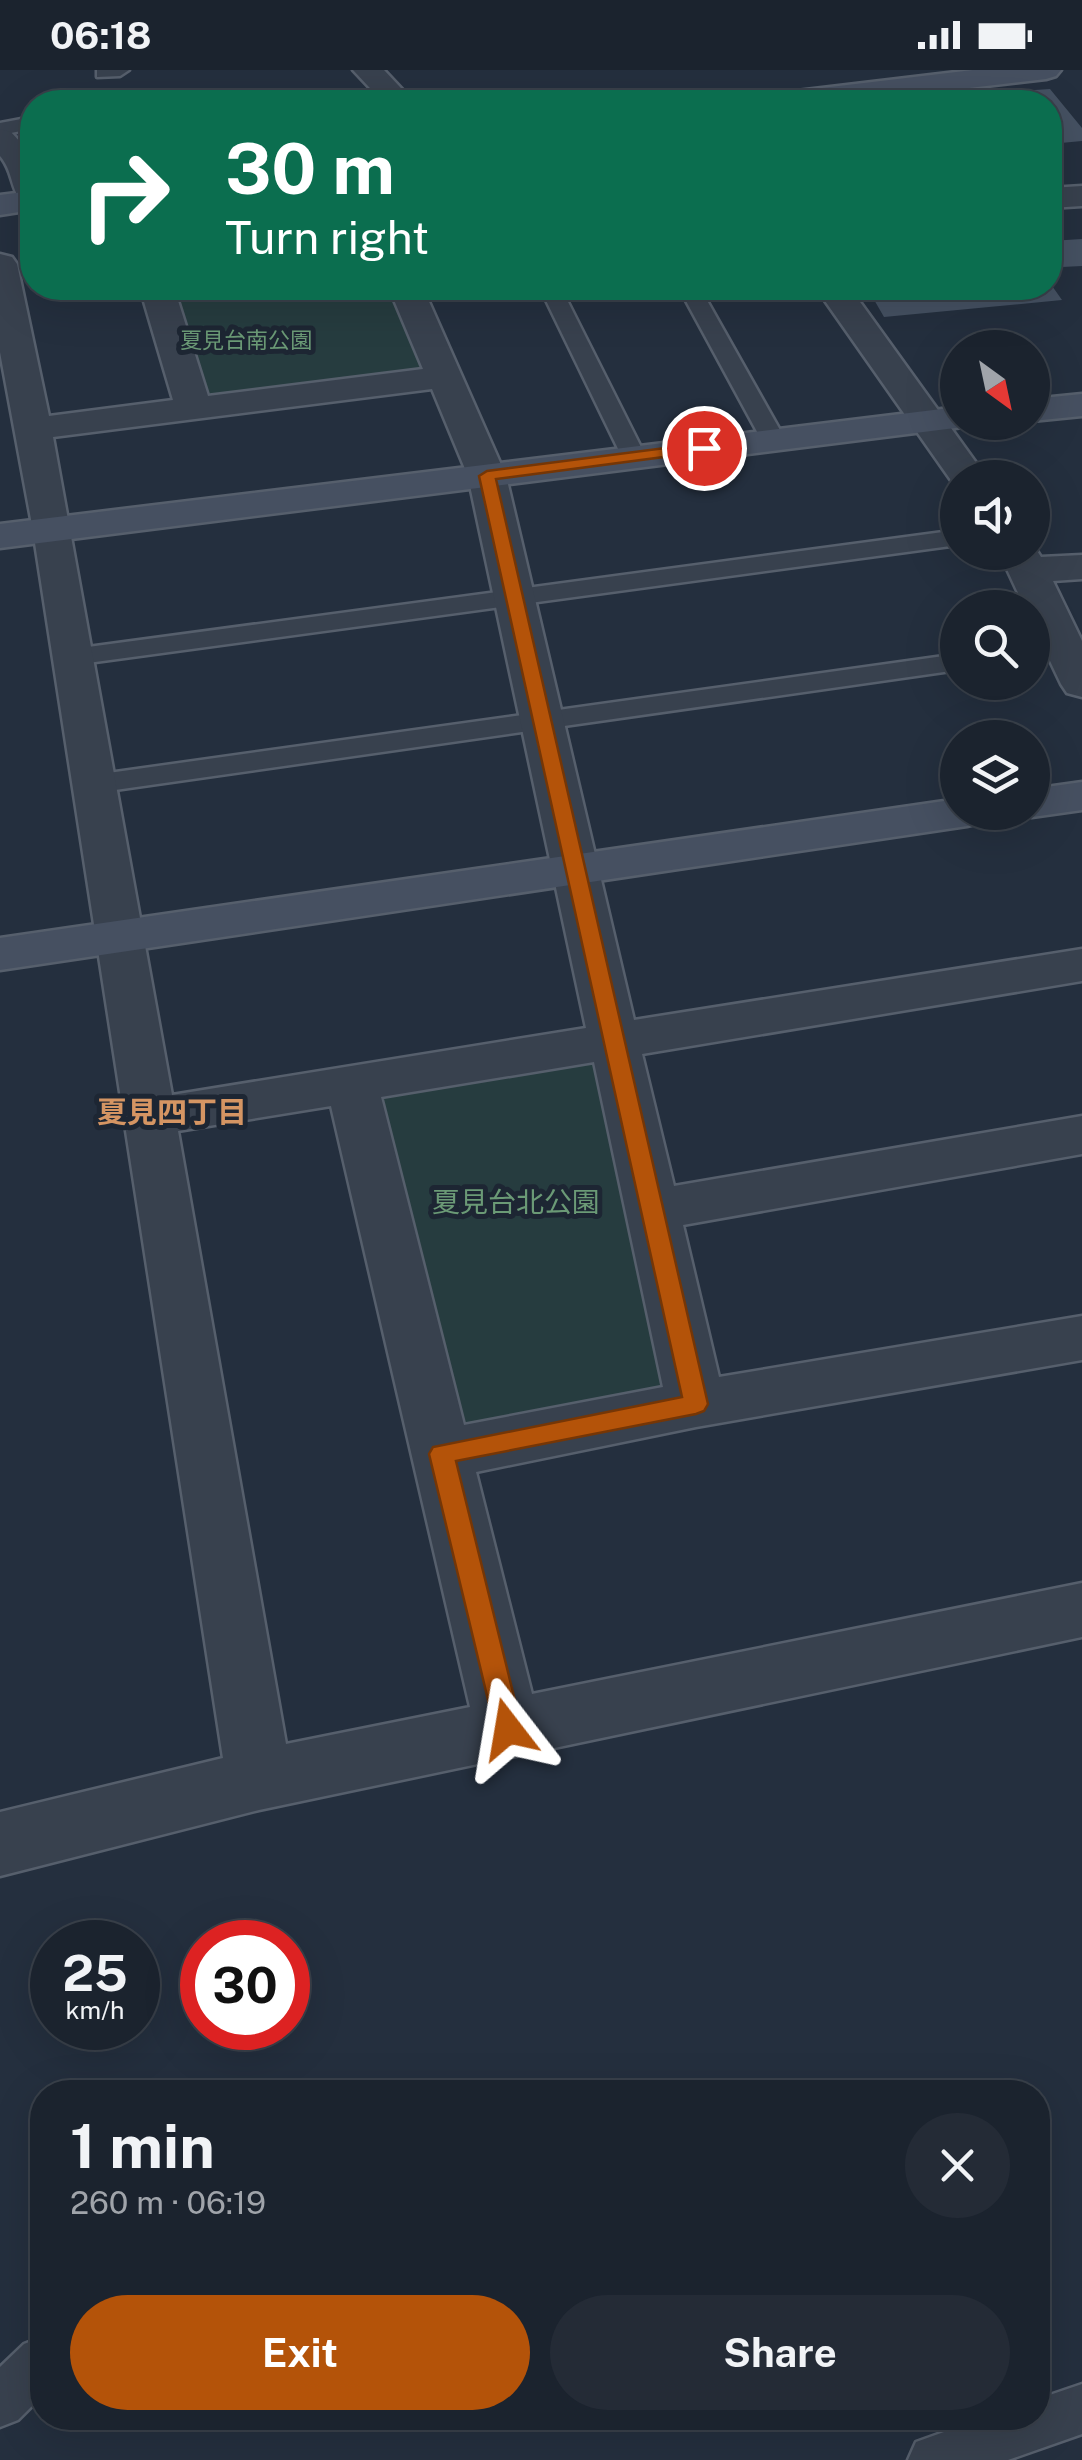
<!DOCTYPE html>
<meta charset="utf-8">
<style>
body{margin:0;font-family:"Public Sans","Noto Sans JP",sans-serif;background:#242b36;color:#f1f3f6;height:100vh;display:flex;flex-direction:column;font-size:38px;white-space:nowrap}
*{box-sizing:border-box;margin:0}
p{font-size:32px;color:#a0a4aa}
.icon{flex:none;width:55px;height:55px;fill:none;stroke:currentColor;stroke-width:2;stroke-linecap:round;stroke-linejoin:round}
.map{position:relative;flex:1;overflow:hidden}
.details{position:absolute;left:30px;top:2010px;width:1020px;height:350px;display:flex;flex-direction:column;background:#1b232e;border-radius:40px;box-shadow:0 10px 40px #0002,0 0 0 2px #39404a}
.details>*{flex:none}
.guide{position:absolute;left:20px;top:20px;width:1042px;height:210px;border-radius:40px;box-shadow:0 10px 40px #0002,0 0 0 2px #39404a;background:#0b6e4f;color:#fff;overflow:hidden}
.needle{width:65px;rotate:147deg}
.tools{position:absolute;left:940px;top:260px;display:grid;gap:20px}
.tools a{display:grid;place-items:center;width:110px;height:110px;border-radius:50%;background:#1b232e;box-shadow:0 10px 40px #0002,0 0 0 2px #39404a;font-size:50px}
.speed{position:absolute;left:30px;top:1850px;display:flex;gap:20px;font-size:50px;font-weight:700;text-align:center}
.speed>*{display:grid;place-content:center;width:130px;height:130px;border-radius:50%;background:#1b232e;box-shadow:0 10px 40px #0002,0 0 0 2px #39404a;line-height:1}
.speed small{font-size:25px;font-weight:400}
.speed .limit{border:15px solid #d22;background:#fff;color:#111}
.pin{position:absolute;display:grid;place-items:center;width:85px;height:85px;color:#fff;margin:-42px;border:5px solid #fff;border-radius:50%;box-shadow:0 2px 10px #0007}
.me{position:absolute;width:110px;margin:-55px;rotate:346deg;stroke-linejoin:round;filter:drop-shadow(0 0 8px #0008)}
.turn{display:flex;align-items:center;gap:35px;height:210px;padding:0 40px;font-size:45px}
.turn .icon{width:130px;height:130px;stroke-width:2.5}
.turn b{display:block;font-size:70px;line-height:85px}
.round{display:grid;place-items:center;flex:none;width:105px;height:105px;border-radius:52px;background:#242b36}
.head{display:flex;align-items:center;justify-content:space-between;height:170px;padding:0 40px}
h1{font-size:60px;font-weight:700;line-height:75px}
.primary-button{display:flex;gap:20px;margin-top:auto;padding:20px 40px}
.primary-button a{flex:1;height:115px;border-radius:60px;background:#b45309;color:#fff;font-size:40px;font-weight:700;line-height:115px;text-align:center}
.primary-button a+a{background:#242b36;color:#f1f3f6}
.status{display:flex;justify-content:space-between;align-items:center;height:70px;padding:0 50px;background:#1b232e;direction:ltr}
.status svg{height:28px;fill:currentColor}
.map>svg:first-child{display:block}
</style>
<div class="status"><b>06:18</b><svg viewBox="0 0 49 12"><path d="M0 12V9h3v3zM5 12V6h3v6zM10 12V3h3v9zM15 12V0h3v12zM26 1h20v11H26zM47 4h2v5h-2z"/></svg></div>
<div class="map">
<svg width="1082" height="2390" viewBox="0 0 1082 2390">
<rect width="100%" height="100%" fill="#242f3e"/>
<!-- green -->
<g fill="#263c3f">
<polygon points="169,218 387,218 425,302 209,329"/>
<polygon points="595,992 676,1320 460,1360 376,1026"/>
</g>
<!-- building -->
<g fill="#455162">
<polygon points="1050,19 1082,58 1082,71 1050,74 1050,32 1000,32 992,23"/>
<polygon points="1082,169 1082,196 1062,197 1050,180 1050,171"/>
<polygon points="1050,213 1062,230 884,247 869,221 911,218 1050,218"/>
</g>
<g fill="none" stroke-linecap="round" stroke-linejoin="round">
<defs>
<g id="lane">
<polygon points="97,0 129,0 120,6 97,7"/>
<polygon points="32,47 32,59 0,65 0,53"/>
<polygon points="540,218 561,218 646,387 642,392 634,394 622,387"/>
<polygon points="679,218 700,218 785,369 781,374 773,376 761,369"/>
<polygon points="958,460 958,475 73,595 60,587 73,579"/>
<polygon points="1067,569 1080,577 1076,583 1032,589 1032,573"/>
<polygon points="958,584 958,600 94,723 84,720 80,714 84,708 94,705"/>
<polygon points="42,2267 42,2326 18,2350 0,2357 0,2297 24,2274"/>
<polygon points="1082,2314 1082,2364 1008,2390 908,2390 916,2372 983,2348 1038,2348 1038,2329"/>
</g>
<g id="street">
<polygon points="353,0 384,0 414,32 383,32"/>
<path d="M0 59 11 62 32 85V133L21 131C10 116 13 101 0 86Z"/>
<polygon points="1082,116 1082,136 1050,138 1050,118"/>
<path d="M0 184 12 187 17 194 49 346 173 330 140 218H174L208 326 423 299 389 218H423L506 406 634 950 1082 879V911L642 984 674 1116 1082 1046V1084L683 1155 719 1307 1082 1246V1290L696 1357 476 1402 532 1624 1082 1513V1567L259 1740 0 1806V1742L223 1688 33 460 0 282ZM432 319 468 406 586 958 172 1025 53 367ZM594 992 663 1317 464 1355 381 1027ZM331 1036 470 1637 286 1674 178 1061Z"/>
<polygon points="816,218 850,218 987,408 958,408 955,416"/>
<polygon points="1032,473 1041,487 1082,485 1082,509 1053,511 1082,571 1082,627 1067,623 1061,614 1032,553 1032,538 1025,538 999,482 1032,482"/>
</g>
<g id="secondary">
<polygon points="973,0 1061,0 1056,6 1046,9 850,32 765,32 769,26 780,23"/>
<polygon points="32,121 32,140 0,145 0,125"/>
<polygon points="1082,324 1082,346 1032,351 1032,329"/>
<polygon points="958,337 958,352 973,352 971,356 0,478 0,454"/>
<polygon points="1082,712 1082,740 1032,747 1016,742 1032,742 1032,719"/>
<polygon points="958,729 958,742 989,742 983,752 967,756 0,900 0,868"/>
</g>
</defs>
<!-- lane casing -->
<use href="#lane" stroke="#565f6c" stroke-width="5"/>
<!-- street casing -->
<use href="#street" stroke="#565f6c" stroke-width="5"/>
<!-- secondary casing -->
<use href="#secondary" stroke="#565f6c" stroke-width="5"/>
<!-- lane -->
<use href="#lane" fill="#38414e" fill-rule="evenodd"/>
<!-- street -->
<use href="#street" fill="#38414e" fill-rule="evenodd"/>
<!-- secondary -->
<use href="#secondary" fill="#465061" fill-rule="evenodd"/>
</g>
<!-- route -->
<polygon fill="#b45309" stroke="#753606" stroke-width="2.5" points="704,373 711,378 709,381 496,409 708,1334 704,1341 696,1344 456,1391 522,1659 518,1667 508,1671 499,1667 495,1659 429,1384 433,1377 682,1327 479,406 487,401"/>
<g text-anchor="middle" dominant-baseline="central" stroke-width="10" stroke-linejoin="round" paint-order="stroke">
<!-- far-park labels -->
<g font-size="22" fill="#6b9a76" stroke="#1d2633">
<text x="246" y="270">夏見台南公園</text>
</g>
<!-- park labels -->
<g font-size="28" fill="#6b9a76" stroke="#1d2633">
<text x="516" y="1131">夏見台北公園</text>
</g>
<!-- neighbourhood labels -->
<g font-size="30" font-weight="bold" fill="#d59563" stroke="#1d2633">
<text x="172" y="1042">夏見四丁目</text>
</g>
</g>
</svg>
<div class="tools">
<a><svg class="needle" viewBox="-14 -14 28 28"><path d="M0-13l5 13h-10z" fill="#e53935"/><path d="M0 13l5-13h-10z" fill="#a0a4aa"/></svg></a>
<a><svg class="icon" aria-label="sound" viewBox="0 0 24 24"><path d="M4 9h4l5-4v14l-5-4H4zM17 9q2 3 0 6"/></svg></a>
<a><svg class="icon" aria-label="search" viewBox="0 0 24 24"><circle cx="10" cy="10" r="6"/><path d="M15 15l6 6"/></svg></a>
<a><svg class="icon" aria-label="layers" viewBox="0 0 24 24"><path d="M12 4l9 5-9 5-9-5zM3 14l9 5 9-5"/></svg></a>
</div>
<div class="speed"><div>25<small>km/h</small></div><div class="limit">30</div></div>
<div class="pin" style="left:704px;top:378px;background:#d93025"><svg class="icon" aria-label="arrive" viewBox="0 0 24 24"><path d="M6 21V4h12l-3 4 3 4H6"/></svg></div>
<svg class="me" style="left:508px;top:1659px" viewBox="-20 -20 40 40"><path d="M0-17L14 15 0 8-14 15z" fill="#b45309" stroke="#fff" stroke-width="4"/></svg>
<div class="guide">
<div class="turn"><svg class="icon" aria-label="right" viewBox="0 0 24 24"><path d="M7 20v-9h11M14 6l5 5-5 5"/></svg><div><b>30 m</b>Turn right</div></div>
</div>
<section class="details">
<div class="head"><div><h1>1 min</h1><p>260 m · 06:19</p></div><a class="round"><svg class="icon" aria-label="close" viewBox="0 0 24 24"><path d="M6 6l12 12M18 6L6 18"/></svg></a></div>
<div class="primary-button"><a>Exit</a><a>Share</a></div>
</section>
</div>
